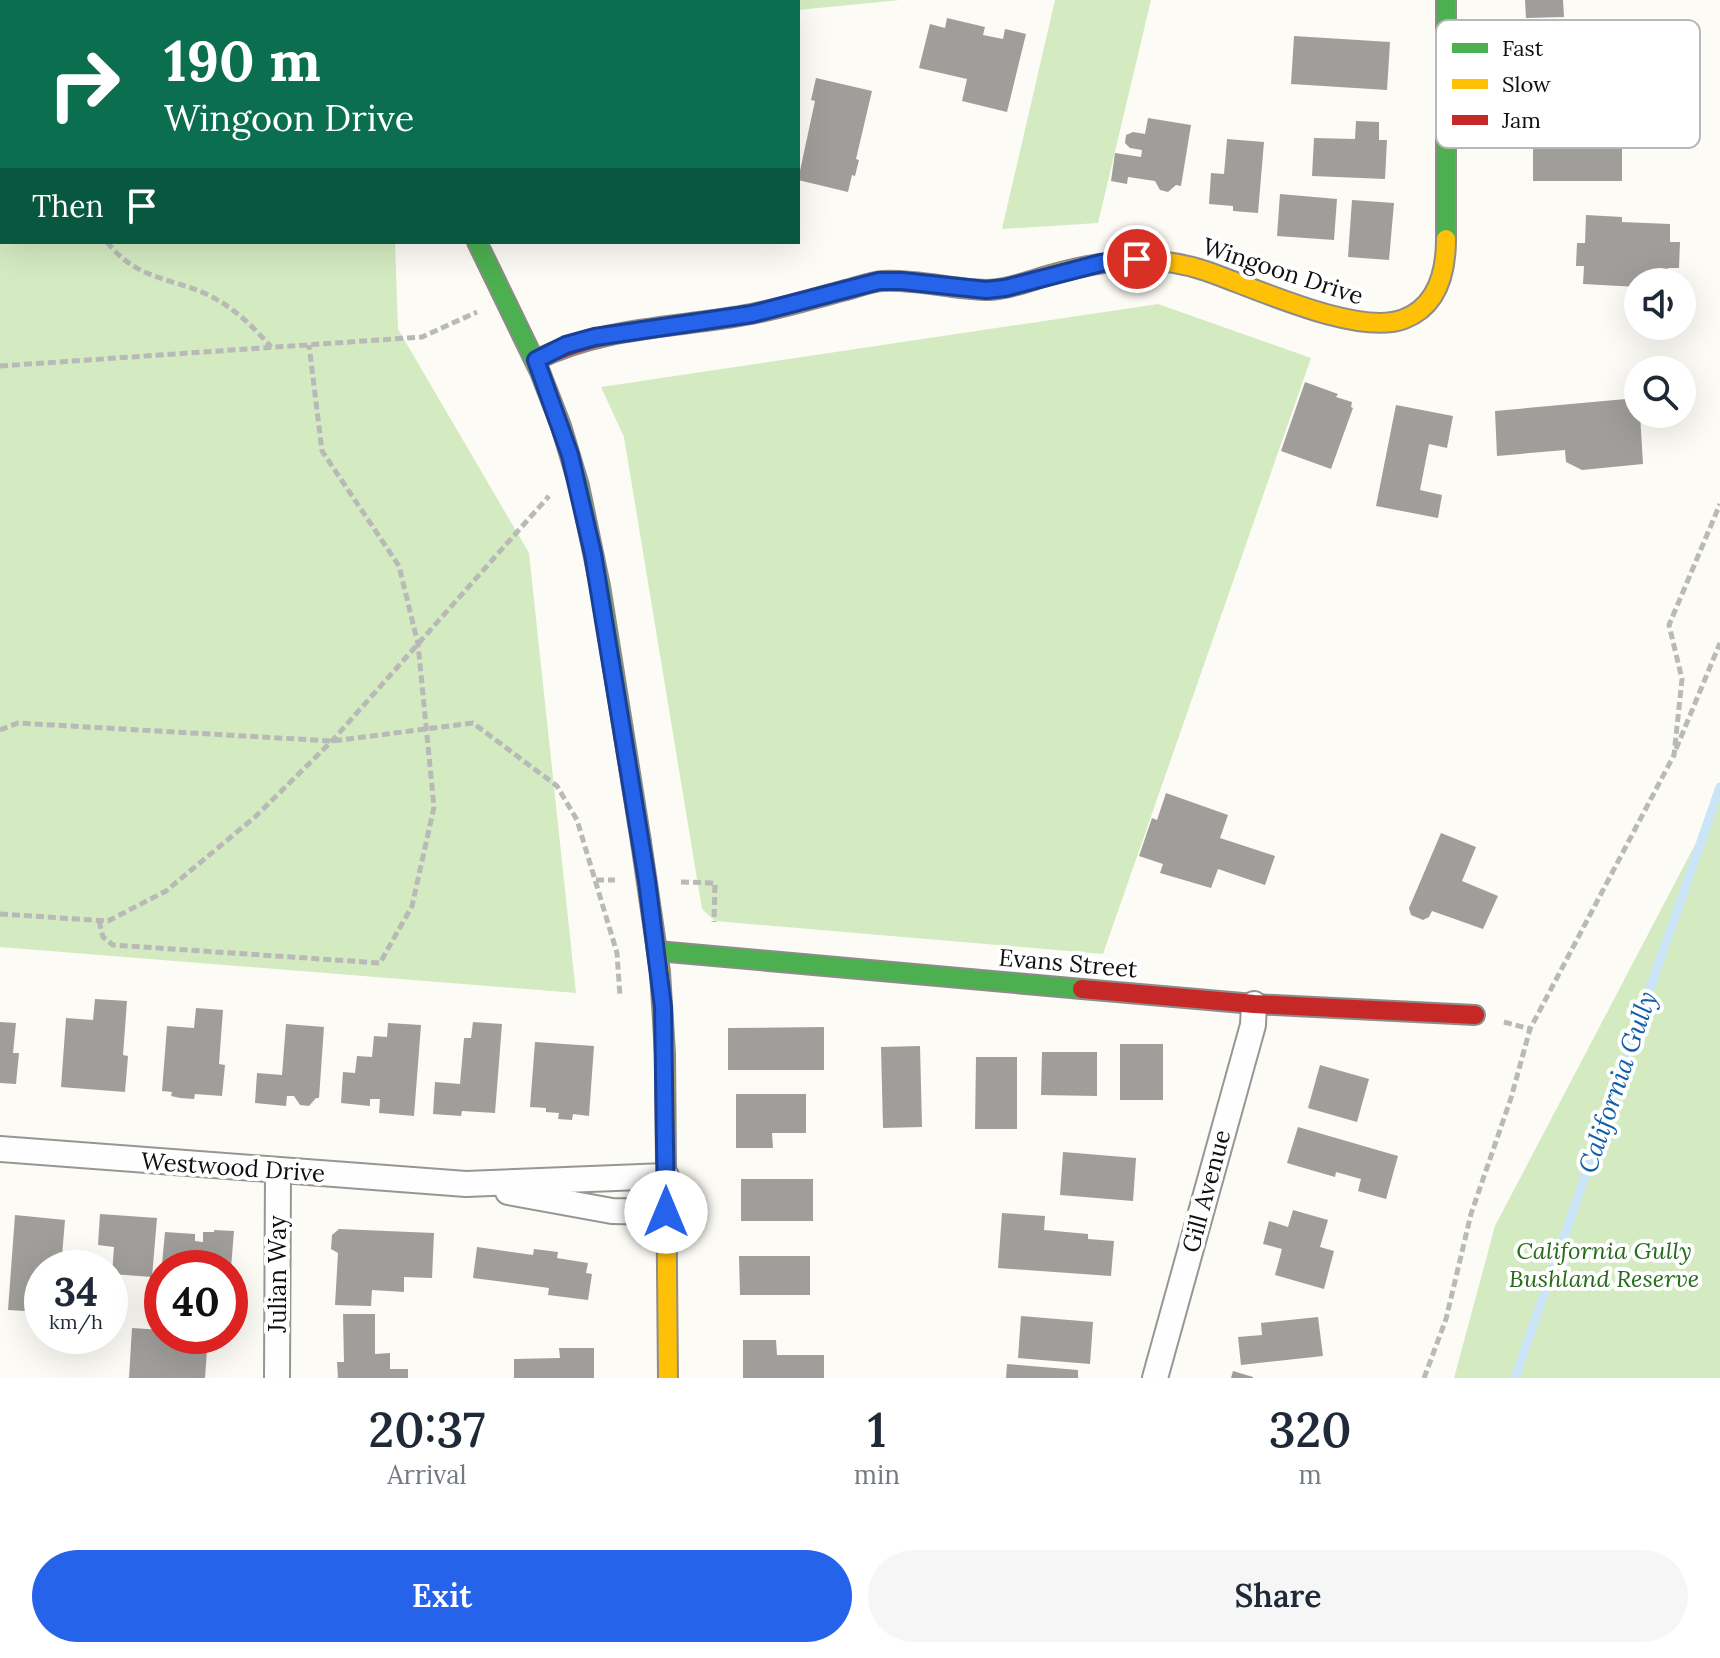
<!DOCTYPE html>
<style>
body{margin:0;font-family:Lora,serif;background:#f6f6f7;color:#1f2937;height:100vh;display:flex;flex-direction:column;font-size:30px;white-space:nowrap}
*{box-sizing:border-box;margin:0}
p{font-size:26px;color:#747a83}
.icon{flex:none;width:44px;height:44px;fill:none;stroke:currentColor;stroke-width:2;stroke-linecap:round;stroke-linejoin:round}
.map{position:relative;height:1378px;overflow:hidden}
.sheet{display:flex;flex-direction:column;background:#fff;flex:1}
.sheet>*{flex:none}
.hud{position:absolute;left:0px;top:0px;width:800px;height:244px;box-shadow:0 8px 32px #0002;background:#0b6e4f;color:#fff;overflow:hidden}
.buttons{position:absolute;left:1624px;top:268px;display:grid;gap:16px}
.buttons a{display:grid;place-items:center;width:72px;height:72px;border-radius:50%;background:#fff;box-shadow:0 8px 32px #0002;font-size:40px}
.speed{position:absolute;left:24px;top:1250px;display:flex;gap:16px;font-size:40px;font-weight:700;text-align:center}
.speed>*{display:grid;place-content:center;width:104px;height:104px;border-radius:50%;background:#fff;box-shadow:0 8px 32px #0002;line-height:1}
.speed small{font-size:20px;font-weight:400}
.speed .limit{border:12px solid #d22;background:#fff;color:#111}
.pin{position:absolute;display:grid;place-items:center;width:68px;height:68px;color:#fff;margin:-34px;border:4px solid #fff;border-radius:50%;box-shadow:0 2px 8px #0007}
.me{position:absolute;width:88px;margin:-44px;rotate:0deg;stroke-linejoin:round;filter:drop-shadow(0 0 6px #0008)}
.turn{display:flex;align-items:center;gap:28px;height:168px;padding:0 32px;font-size:36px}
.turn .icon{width:104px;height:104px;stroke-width:2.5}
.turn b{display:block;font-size:56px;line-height:68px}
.then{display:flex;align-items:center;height:76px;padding:0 32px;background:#0003;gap:16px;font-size:30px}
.eta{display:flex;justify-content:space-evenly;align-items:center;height:136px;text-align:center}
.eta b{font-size:48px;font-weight:600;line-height:56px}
.cta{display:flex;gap:16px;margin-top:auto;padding:16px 32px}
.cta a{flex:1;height:92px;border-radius:48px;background:#2563eb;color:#fff;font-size:32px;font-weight:600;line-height:92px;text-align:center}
.cta a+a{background:#f6f6f7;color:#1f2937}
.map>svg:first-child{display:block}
</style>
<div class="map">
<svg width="1720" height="1378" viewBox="0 0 1720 1378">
<rect width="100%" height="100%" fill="#fcfbf5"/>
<!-- forest -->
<g fill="#d4ebc1">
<polygon points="0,0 300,0 301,2 2,2 2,242 395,242 398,329 529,553 576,993 0,947"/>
<polygon points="416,0 900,0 798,10 798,2"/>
<polygon points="1055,0 1151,0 1098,223 1002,229"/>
<polygon points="1158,304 1311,358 1103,954 715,921 702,909 624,437 601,387"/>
<polygon points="1720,797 1720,1378 1454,1378 1495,1226"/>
</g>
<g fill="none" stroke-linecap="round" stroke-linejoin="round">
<!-- stream -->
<polyline stroke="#cae5f8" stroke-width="9" points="1515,1378 1720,787"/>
</g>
<!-- building -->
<g fill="#a09e9a">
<polygon points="1525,0 1563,0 1564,17 1526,18"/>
<polygon points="947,18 985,27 983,35 1003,39 1005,29 1026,34 1007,112 962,101 967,79 919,68 930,24 945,28"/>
<polygon points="1294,36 1390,42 1387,90 1291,84"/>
<polygon points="816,78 872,91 856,159 859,160 855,176 852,175 848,192 798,180 815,101 811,100"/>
<polygon points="1148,118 1191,125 1181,186 1176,185 1168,192 1160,190 1155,181 1128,177 1127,184 1111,181 1115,153 1141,157 1142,150 1130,148 1125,143 1126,135 1133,132 1145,134"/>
<polygon points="1356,121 1379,122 1379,140 1387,140 1385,179 1312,176 1314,138 1355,139"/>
<polygon points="1622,135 1622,181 1533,181 1533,136"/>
<polygon points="1227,139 1264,142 1258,213 1233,211 1233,206 1209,204 1211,173 1224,174"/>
<polygon points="1280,194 1337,199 1334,240 1277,236"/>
<polygon points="1352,200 1394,203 1389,260 1348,257"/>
<polygon points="1586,215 1622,217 1622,222 1670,224 1670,242 1680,242 1679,268 1668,268 1668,282 1638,282 1638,287 1583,284 1584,266 1576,266 1577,243 1585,243"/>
<polygon points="1305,382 1338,394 1336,397 1352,402 1351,407 1353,408 1331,469 1281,451"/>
<polygon points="1637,398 1638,414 1640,414 1643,464 1582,470 1566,462 1565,450 1497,456 1495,411"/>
<polygon points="1396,405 1453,416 1447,448 1429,444 1420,490 1442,495 1438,518 1376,506"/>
<polygon points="1166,793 1228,815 1220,838 1275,856 1265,885 1218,869 1211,888 1160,873 1163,864 1139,856 1152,818 1157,820"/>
<polygon points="1441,833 1476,847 1462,881 1498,896 1483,929 1432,911 1429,917 1423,920 1411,915 1409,908"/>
<polygon points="95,999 127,1001 123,1055 128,1056 125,1092 61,1087 66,1018 93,1020"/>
<polygon points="196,1008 223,1010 219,1064 225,1065 222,1096 195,1094 194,1099 180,1098 171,1096 172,1092 162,1091 167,1026 194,1028"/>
<polygon points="0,1022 16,1023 13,1053 19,1053 16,1084 0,1083"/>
<polygon points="473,1022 502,1024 495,1113 462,1111 461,1116 433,1114 435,1082 460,1084 464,1038 471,1038"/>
<polygon points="388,1023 421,1025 414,1116 379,1113 380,1099 370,1099 370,1106 341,1103 343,1072 355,1073 357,1056 372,1057 374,1036 387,1037"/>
<polygon points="286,1024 324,1027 319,1098 316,1098 309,1106 300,1105 294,1096 287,1096 286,1106 255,1103 257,1073 282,1075"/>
<polygon points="824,1027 824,1070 728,1070 728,1028"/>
<polygon points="535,1042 594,1046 589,1116 573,1114 572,1120 558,1119 559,1113 546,1112 546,1108 530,1107"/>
<rect x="1120" y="1044" width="43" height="56"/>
<polygon points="920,1046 922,1127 883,1128 881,1047"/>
<polygon points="1042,1052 1097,1052 1097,1096 1041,1095"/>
<polygon points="976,1057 1017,1057 1017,1129 975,1129"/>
<polygon points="1320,1065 1369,1079 1357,1122 1308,1108"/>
<polygon points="736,1094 806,1094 806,1133 772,1133 773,1148 736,1148"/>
<polygon points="1298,1127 1398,1156 1386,1199 1358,1191 1361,1179 1336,1172 1335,1177 1287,1163"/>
<polygon points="1063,1152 1136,1158 1133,1201 1060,1195"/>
<rect x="741" y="1179" width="72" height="42"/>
<polygon points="1293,1210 1328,1220 1320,1247 1334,1251 1324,1289 1275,1275 1282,1249 1263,1244 1269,1221 1288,1227"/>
<polygon points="1002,1213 1045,1216 1044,1230 1088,1234 1088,1239 1114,1241 1111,1276 998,1268"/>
<polygon points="100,1214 157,1218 152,1277 112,1274 114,1247 98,1245"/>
<polygon points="15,1215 65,1220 61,1268 42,1268 42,1312 8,1310"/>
<polygon points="339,1229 434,1233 432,1278 404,1277 404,1292 372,1290 371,1306 335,1305 338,1253 331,1249 332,1235"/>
<polygon points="214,1230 234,1231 231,1268 176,1268 177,1264 162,1264 165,1232 195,1234 195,1241 203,1242 203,1232 214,1232"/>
<polygon points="477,1247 533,1255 534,1249 558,1252 557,1258 588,1263 586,1273 592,1274 588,1300 548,1295 549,1288 473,1278"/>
<polygon points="739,1256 810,1256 810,1295 740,1295"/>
<polygon points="343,1314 375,1314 375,1354 390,1353 390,1369 408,1369 408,1378 338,1378 337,1362 344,1362"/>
<polygon points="1021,1316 1093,1322 1090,1364 1018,1358"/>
<polygon points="1318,1317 1323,1356 1241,1365 1238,1337 1262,1335 1261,1323"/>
<polygon points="132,1328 162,1330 162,1336 208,1336 205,1378 129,1378"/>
<polygon points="743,1340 776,1340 777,1355 824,1355 824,1378 743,1378"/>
<polygon points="559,1348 594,1348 594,1378 514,1378 514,1359 560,1358"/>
<polygon points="1007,1364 1078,1370 1078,1378 1006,1378"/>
<polygon points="1233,1371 1253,1377 1253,1378 1231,1378"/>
</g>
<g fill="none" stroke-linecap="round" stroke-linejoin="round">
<defs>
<g id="street">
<polyline points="0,1149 466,1184 666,1176"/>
<polyline points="508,1192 612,1211 666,1212"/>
<polyline points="277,1378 278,1171"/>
<polyline points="1155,1378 1253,1025 1254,1004"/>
</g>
<g id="fast">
<polyline points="1446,0 1446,239"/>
<polyline points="477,242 540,372 561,426 579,486 600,586 641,842"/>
<polyline points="657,951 1082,989"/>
</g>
<g id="slow">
<polyline points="355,0 356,2"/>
<path d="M846 290C858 287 870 282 882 281 916 279 951 289 985 290 1007 290 1029 281 1050 275 1104 260 1152 253 1206 271 1253 287 1358 337 1404 319 1438 306 1446 271 1446 239"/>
<polyline points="641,842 660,972 665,1054 668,1378"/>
</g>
<g id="jam">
<path d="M536 360C604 326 678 328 751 314 783 308 815 298 846 290"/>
<polyline points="1082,989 1254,1004 1475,1015"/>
</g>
</defs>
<!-- street casing -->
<use href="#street" stroke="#969693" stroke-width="28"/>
<!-- fast casing -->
<use href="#fast" stroke="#8d8c8a" stroke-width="22"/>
<!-- slow casing -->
<use href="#slow" stroke="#8d8c8a" stroke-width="22"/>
<!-- jam casing -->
<use href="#jam" stroke="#8d8c8a" stroke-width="22"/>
<!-- path -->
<g stroke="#b9b9b8" stroke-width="5" stroke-dasharray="8 4" stroke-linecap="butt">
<polyline points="0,121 2,123"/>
<path d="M107 242C135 278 166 277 204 293 231 305 252 325 271 347"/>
<polyline points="0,366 422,337 477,312"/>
<polyline points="0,730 18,723 332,741 473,723 557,786 577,820 617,953 620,997"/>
<polyline points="1676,749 1720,643"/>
<polyline points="596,880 615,880"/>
<polyline points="681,882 715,883 714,922"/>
<polyline points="0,914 108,921 166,891 255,817 332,741 549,496"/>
<polyline points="99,921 103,937 113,945 380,963 412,906 434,807 418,644 399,566 322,451 309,345"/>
<polyline points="1504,1022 1530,1029"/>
<polyline points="1424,1378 1446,1319 1471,1214 1511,1098 1530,1029 1674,755 1682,679 1669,625 1720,504"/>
</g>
<!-- street -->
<use href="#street" stroke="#fffefe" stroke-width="24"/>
<!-- fast -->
<use href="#fast" stroke="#4caf50" stroke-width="18"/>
<!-- slow -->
<use href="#slow" stroke="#ffc107" stroke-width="18"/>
<!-- jam -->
<use href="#jam" stroke="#c62828" stroke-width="18"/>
</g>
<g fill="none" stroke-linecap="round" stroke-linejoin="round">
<defs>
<polyline id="route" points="666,1212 663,1007 647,881 593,554 570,455 536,360 566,345 595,337 752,314 879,281 902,281 986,290 1005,288 1101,263 1137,259"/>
</defs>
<!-- route casing -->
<use href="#route" stroke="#184099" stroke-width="20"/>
<!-- route -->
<use href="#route" stroke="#2563eb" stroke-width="14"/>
</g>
<g text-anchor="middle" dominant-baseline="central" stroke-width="8" stroke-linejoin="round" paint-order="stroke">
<!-- street labels -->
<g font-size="24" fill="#101010" stroke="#fff">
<text transform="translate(1283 271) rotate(18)">Wingoon Drive</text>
<text transform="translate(1068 963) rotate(5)">Evans Street</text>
<text transform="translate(233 1167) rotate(4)">Westwood Drive</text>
<text transform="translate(1206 1191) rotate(-75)">Gill Avenue</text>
<text transform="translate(277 1274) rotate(-90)">Julian Way</text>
</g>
<!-- park labels -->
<g font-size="24" font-style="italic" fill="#286c1b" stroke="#fff">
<text x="1604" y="1250">California Gully<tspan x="1604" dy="28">Bushland Reserve</tspan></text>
</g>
<!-- water labels -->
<g font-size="26" font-style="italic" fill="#115fa9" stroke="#fff">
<text transform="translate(1617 1082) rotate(-71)">California Gully</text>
</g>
</g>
<!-- legend -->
<rect x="1436" y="20" width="264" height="128" rx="12" fill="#fff" stroke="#b7b7b7" stroke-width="2"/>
<rect x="1452" y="43" width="36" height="10" fill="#4caf50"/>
<rect x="1452" y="79" width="36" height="10" fill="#ffc107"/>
<rect x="1452" y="115" width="36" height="10" fill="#c62828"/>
<g font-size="22" fill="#101010">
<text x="1502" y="56">Fast</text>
<text x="1502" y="92">Slow</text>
<text x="1502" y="128">Jam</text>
</g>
</svg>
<div class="buttons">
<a><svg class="icon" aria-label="sound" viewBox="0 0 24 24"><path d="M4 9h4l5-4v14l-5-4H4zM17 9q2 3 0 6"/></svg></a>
<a><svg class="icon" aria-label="search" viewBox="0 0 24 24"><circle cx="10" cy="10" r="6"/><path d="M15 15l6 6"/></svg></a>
</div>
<div class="speed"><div>34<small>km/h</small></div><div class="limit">40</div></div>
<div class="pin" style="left:1137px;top:259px;background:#d93025"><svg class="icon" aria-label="arrive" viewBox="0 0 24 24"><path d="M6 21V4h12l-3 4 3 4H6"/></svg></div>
<svg class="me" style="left:666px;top:1212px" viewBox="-20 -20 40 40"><circle r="19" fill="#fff"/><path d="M0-13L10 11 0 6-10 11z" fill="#2563eb"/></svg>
<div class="hud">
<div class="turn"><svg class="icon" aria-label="right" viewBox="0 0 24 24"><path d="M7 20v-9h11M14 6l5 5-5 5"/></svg><div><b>190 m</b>Wingoon Drive</div></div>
<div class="then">Then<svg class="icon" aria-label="arrive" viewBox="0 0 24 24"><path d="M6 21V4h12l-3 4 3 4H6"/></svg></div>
</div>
</div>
<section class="sheet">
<div class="eta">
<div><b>20:37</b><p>Arrival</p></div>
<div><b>1</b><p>min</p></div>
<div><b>320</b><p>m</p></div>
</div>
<div class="cta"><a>Exit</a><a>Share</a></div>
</section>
